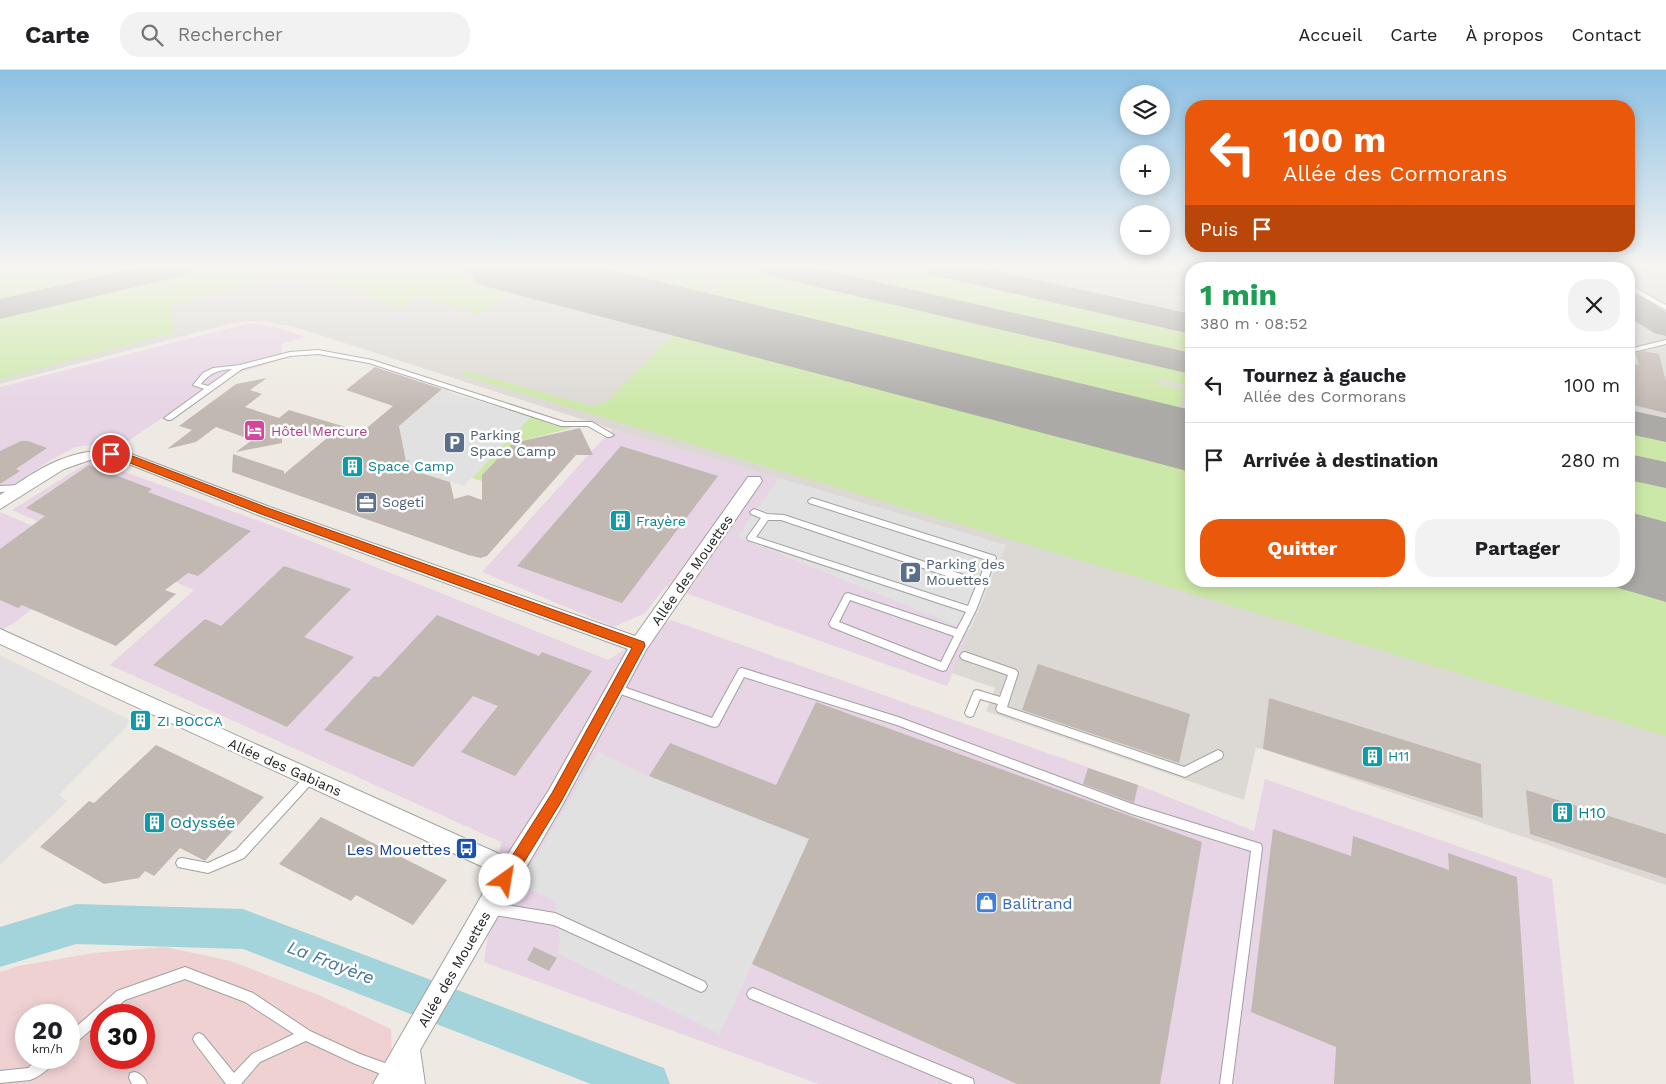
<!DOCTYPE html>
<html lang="fr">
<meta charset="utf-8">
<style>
body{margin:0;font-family:"Work Sans",sans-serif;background:#f2f2f2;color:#202124;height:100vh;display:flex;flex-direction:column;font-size:19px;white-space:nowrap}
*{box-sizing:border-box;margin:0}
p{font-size:16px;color:#757577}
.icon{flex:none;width:28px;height:28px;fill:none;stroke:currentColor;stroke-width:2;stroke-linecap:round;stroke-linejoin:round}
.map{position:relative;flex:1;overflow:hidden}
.details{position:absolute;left:1185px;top:192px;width:450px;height:325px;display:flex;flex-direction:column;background:#fff;border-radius:20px;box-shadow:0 2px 12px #0003}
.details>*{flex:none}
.banner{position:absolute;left:1185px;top:30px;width:450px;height:152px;border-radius:20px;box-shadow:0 2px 12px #0003;background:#ea580c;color:#fff;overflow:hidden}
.controls{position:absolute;left:1120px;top:15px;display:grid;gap:10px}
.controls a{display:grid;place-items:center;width:50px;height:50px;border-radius:50%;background:#fff;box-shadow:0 2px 12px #0003;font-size:25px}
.speed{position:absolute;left:15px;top:934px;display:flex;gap:10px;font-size:25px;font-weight:700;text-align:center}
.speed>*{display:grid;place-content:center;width:65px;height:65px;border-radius:50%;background:#fff;box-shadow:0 2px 12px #0003;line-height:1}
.speed small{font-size:12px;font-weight:400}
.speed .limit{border:8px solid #d22;background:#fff;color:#111}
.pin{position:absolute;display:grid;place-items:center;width:42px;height:42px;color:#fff;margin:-21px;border:2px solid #fff;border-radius:50%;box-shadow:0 1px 5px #0007}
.me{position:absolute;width:55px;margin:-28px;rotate:32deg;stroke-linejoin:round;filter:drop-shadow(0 0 4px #0008)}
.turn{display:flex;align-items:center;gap:18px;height:105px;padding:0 15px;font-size:22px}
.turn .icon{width:65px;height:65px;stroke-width:2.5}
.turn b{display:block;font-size:35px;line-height:42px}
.then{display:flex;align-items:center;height:48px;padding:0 15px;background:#0003;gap:10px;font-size:19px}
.round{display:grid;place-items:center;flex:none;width:52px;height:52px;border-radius:20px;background:#f2f2f2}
.summary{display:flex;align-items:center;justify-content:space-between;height:85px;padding:0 15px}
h1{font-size:30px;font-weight:700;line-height:38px;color:#1e9e55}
.cta{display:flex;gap:10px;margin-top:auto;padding:10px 15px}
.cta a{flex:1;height:58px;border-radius:20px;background:#ea580c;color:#fff;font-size:20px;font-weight:700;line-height:58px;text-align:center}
.cta a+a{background:#f2f2f2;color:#202124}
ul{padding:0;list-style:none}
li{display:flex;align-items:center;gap:15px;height:75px;padding:0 15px;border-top:1px solid #e0e0e0}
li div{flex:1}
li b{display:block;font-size:19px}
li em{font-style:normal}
header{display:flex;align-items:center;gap:30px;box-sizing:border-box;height:70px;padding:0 25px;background:#fff;border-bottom:1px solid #e0e0e0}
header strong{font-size:24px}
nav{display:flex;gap:28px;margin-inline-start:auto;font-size:18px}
.search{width:350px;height:45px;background:#f2f2f2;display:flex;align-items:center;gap:12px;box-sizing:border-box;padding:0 18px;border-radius:20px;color:#757577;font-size:19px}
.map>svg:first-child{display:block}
</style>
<header>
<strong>Carte</strong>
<div class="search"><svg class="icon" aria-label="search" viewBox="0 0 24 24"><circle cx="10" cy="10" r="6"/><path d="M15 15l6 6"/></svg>Rechercher</div>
<nav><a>Accueil</a><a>Carte</a><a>À propos</a><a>Contact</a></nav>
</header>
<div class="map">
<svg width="1666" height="1014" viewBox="0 0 1666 1014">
<rect width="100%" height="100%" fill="#eee9e2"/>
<!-- commercial -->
<path fill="#efd1d2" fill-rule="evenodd" d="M165 877 231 891 321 926 391 959 393 1014H0V902L18 896 94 883ZM26 945H69V988H26ZM101 945H144V988H101Z"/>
<!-- industrial -->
<g fill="#e7d4e5">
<polygon points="250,253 278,258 306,267 282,274 281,289 236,304 173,350 164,347 126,372 118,375 100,374 75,377 51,390 0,423 0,317"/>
<polygon points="612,359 1006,475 947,616 666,516 645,543 614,557 482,502"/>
<polygon points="92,390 273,456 608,590 671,550 1138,715 1254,761 1265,709 1552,809 1574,1014 819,1014 484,892 501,772 110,595 194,520 12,440"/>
<polygon points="0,442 101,485 15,552 0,561"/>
</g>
<!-- airport -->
<g fill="#dcd9d4">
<polygon points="0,197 883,197 1191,267 1191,511 1629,511 1629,363 1641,366 1636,353 1629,352 1629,199 1467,199 1460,197 1666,197 1666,815 1263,679 1256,678 1244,730 986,641 995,618 952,603 1005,475 612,359 295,257 263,251 233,253 0,314"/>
<polygon points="929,197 1154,197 1191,204 1191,254"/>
</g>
<!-- grass -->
<g fill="#cce8a8">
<polygon points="0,197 147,197 0,232"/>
<polygon points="208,197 436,197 507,215 508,220 479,245 419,226 401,238 322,212 284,207 171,235 175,262 0,309 0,247"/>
<polygon points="587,197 728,197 701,226"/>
<polygon points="735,197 754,197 1167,294 1178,298 1187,306 1185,315 1158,309 1157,313 1185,320 1180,336 1157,339 706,227"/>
<polygon points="817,197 908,197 1183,258 1191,263 1191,283 1173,284 825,203"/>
<polygon points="679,258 1191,392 1191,511 1629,511 1629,507 1666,517 1666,666 461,305 465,301 591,336 607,332"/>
<polygon points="531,346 553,355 572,358 513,373 482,405 482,411 472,408"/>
<polygon points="1629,356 1666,364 1666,399 1629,390"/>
<polygon points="1629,403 1666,412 1666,468 1629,459"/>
</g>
<!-- parking -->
<g fill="#e1e1e1">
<polygon points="443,318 453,324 531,346 464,416 411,400 409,391 406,391 399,356"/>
<polygon points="779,408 1006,475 970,561 737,467"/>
<polygon points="0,585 129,650 125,659 59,725 67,731 0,795"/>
<polygon points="598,682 649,706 723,736 810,768 720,964 557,883 560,870 555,849 555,832 520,814"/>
</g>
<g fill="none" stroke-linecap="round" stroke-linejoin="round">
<!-- river -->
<polygon fill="#a3d3db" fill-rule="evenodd" points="76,834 243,839 648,992 664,998 670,1014 591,1014 243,879 76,874 0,897 0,857"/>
<!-- taxiway -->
<g fill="#acaaa6" fill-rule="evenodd">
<polygon points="140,197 194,197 190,204 0,249 0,229"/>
<polygon points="758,197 812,197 1191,283 1191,304 762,204"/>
<polygon points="924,197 979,197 1191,244 1191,264 928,204"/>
<polygon points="1553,197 1585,197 1586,199 1554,199"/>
<polygon points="1629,223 1640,226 1666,242 1666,266 1654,263 1629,247"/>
<path d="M1191 337V362C1166 370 1141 370 1116 364L1110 355 1116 346 1129 343 1165 345Z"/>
<polygon points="1629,340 1666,348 1666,372 1629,364"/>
<polygon points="1629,384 1666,392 1666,418 1629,410"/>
</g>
<!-- runway -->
<g fill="#acaaa6" fill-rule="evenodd">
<polygon points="466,197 600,197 1191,340 1191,402 477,214"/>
<polygon points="1629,442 1666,452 1666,532 1595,511 1629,511"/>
</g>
</g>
<!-- building -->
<g fill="#c2b8b2">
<polygon points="1644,281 1659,284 1666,312 1666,343 1629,334 1629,293 1639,295 1636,283"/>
<polygon points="375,297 442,319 399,356 406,391 409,390 411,400 450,412 454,429 468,425 482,430 482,405 513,373 580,358 593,385 576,385 487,486 481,488 468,485 232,402 233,384 284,401 284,404 332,364 317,366 282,355 282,373 236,382 252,370 216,357 196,372 167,379 192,360 179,356 236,314 267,308 250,320 262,324 245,337 279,348 289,340 362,362 393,336 346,320"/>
<polygon points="21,371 28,371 47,378 16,399 20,401 0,414 0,381"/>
<polygon points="621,376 718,406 622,533 517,496"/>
<polygon points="89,395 152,419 148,422 251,461 198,506 188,503 165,520 176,524 116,576 22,535 18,538 0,530 0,479 45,446 26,438"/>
<polygon points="284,496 351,519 304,567 354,587 287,657 153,595 205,549 221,556"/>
<polygon points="437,545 539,586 542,582 592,601 515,706 461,682 498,636 473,626 413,697 324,660 374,606 379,607"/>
<polygon points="1038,594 1190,644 1179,693 1022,640"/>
<polygon points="1269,628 1481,694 1483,748 1263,679"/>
<polygon points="816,632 1202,772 1160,1014 1017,1014 752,894 809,769 649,706 670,673 776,715"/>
<polygon points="156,675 264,727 205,791 180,778 154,806 145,801 139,808 104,814 40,777 89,731 94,733"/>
<polygon points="1088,698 1138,715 1134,733 1083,714"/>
<polygon points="1526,720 1666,764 1666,808 1530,764"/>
<polygon points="321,747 447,810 413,855 356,825 351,831 279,794"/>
<polygon points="1273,759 1351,786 1353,766 1449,800 1448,783 1517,807 1531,1014 1334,1014 1336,977 1251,942"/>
<polygon points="534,877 557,888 549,901 527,890"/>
</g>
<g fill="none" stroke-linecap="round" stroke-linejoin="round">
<defs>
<g id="lane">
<polygon points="1162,197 1173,197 1191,200 1191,204 1165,199"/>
<rect x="1237" y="197" width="6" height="2"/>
<polygon points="1310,197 1321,197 1326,199 1313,199"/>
<polygon points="1593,197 1600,197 1603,199 1595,199"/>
<polygon points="1629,214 1666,235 1666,240 1629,219"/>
<polygon points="1666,270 1666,274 1629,283 1629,279"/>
<path d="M318 280 372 290 564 352H592L614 365 610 367H607L588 356H561L369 293 318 284 290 286 242 299 171 350H168L164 348 204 319 193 315 203 303 213 298 240 295 290 282ZM232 299 208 316 201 314C209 303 219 300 232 299Z"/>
<polygon points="22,415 26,418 25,420 0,422 0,416"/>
<path d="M812 428 995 486 996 488 976 540 946 600 943 601 940 600 831 557 829 554 845 524 848 523 957 559 966 542 748 470 747 468 748 466 761 448 751 444 750 442 754 439 767 444 784 445 979 510 987 490 809 433 808 431ZM768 450H781L976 516 968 536 756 467ZM850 530 954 566 941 592 839 552Z"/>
<polygon points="965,582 1016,600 1018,603 1007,637 1184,697 1218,680 1222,682 1223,685 1222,688 1185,707 998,642 996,639 998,634 980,629 973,646 970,647 967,646 965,643 974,621 977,620 1000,627 1008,605 962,589 960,586 962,583"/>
<polygon points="742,598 898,647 1132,734 1261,774 1262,778 1232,1014 1220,1014 1251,781 1132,744 897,655 744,607 718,656 714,657 612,621 610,618 612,615 615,614 712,648 739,599"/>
<polygon points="310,703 314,705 315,708 314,711 244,788 208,803 178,797 176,793 178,789 182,788 208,793 236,780 306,705"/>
<polygon points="489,832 555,843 705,912 707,916 705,920 701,922 554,855 489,844 485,842 483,838 485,834"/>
<polygon points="185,897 253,923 310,961 360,984 396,997 397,1002 396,1007 391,1008 353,993 306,971 260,992 241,1014 226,1014 195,973 193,969 195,965 199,963 203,965 234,1003 252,984 294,964 245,932 185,909 125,930 108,945 101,945 101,951 73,975 69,977 69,963 117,921"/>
<polygon points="753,918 973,1009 974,1014 953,1014 749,928 747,924 749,920"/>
<path d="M40 988H56C53 997 39 1007 30 1010L0 1013V1001L28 998Z"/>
<path d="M135 1002C141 1004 145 1008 147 1014H132L129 1008 130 1003Z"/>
</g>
<path id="street" d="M118 379 270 437 635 566 748 407H760L762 411 646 580 563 734 420 980 425 1014H373L494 804 481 796 0 574V559L506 787 549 720 628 579 258 445 116 389 90 390 64 399 0 439V425C44 396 63 381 118 379Z"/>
</defs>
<!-- lane casing -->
<use href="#lane" stroke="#a1a1a1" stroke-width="2"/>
<!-- street casing -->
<use href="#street" stroke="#a1a1a1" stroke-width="2"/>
<!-- lane -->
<use href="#lane" fill="#fff" fill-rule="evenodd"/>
<!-- street -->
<use href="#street" fill="#fff" fill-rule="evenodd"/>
</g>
<!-- sky -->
<linearGradient id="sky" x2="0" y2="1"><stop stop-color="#8cc0e3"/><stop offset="0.58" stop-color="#f7f5f2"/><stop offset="1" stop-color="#f7f5f2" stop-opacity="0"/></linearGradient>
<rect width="1666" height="339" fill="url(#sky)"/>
<!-- route -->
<polygon fill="#ea580c" stroke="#983908" points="111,380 122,382 268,438 644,572 645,576 561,732 510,815 505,817 500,815 498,810 500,805 552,723 632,578 261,444 117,388 107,386 106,384"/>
<!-- icons -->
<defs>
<symbol id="hotel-square" viewBox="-11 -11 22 22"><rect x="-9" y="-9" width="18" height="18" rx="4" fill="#d1479c" stroke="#fff"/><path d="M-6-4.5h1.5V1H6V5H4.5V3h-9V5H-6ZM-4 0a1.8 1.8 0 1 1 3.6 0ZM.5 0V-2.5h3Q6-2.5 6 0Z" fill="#fff"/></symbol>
<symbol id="parking-square" viewBox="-11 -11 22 22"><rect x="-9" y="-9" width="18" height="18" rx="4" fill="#5c6f8a" stroke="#fff"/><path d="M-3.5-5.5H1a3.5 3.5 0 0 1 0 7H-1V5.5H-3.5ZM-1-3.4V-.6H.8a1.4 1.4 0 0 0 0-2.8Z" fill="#fff"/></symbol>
<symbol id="building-square" viewBox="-11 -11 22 22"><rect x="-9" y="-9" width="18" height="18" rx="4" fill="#0f9aa8" stroke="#fff"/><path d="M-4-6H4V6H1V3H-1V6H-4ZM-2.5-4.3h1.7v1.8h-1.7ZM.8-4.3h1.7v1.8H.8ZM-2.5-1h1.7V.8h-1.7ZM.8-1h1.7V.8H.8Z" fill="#fff"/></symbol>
<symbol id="office-square" viewBox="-11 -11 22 22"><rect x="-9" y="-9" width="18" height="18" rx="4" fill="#5c6f8a" stroke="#fff"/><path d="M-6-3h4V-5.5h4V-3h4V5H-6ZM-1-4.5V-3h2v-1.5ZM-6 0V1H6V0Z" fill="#fff"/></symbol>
<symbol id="bus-square" viewBox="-11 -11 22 22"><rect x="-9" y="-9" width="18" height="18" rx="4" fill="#1a4fb4" stroke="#fff"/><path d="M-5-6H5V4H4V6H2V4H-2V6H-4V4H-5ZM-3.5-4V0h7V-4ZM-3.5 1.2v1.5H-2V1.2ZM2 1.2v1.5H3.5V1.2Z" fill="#fff"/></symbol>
<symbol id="shop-square" viewBox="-11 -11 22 22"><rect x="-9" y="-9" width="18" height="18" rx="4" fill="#3f7fe0" stroke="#fff"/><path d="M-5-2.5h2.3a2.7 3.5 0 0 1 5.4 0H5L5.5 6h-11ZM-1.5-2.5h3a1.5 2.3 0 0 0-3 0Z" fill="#fff"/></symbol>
</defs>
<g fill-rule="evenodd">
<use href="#hotel-square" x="242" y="348" width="25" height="25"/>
<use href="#parking-square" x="442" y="360" width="25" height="25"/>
<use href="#building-square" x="340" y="384" width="25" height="25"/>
<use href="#office-square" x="354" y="420" width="25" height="25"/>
<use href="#building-square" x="608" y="438" width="25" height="25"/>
<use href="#parking-square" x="898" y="490" width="25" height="25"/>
<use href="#building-square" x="128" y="638" width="25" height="25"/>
<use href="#building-square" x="1360" y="674" width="25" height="25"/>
<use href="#building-square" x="1550" y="730" width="25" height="25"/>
<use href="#building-square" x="142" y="740" width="25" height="25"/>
<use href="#bus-square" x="454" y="766" width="25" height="25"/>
<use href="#shop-square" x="974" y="820" width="25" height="25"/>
</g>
<g text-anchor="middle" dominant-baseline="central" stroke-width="5" stroke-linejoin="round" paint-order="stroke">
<!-- hotel labels -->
<g font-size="14" fill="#b23c85" stroke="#fff" text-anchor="start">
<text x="271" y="361">Hôtel Mercure</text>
</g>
<!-- service labels -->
<g font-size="14" fill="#4e5e75" stroke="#fff" text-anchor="start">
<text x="470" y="365">Parking<tspan x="470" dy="16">Space Camp</tspan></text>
<text x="382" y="432">Sogeti</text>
<text x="926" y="494">Parking des<tspan x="926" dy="16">Mouettes</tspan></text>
</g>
<!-- culture labels -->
<g font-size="14" fill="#0d838f" stroke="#fff" text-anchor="start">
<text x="368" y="396">Space Camp</text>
<text x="636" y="451">Frayère</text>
<text x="157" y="651">ZI BOCCA</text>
<text x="1388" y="686">H11</text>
</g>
<!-- street labels -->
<g font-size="14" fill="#1d1d1d" stroke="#fff">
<text transform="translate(692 500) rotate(-55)">Allée des Mouettes</text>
<text transform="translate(285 697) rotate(24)">Allée des Gabians</text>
<text transform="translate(454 899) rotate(-60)">Allée des Mouettes</text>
</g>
<!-- near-culture labels -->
<g font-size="16" fill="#0d838f" stroke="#fff" text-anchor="start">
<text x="1578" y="742">H10</text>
<text x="170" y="752">Odyssée</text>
</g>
<!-- near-transit labels -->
<g font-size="16" fill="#164399" stroke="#fff" text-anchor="end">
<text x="451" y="779">Les Mouettes</text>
</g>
<!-- near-shop labels -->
<g font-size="16" fill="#366cbe" stroke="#fff" text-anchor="start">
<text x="1002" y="833">Balitrand</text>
</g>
<!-- near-water labels -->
<g font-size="18" font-style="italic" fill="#45779b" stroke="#fff">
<text transform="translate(331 892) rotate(21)">La Frayère</text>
</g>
</g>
</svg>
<div class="controls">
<a><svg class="icon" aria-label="layers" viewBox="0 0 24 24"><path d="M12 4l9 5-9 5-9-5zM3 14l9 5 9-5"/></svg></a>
<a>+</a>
<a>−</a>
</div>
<div class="speed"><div>20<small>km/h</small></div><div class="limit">30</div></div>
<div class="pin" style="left:111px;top:384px;background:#d93025"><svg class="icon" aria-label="arrive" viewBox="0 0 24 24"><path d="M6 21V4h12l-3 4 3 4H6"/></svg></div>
<svg class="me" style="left:505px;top:810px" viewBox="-20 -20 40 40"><circle r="19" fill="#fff"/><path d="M0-13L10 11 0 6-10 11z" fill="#ea580c"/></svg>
<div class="banner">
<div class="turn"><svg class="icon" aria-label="left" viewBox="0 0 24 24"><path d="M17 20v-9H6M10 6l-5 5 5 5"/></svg><div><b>100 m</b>Allée des Cormorans</div></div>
<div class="then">Puis<svg class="icon" aria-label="arrive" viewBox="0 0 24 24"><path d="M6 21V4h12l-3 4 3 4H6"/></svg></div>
</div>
<section class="details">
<div class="summary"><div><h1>1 min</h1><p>380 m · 08:52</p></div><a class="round"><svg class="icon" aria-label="close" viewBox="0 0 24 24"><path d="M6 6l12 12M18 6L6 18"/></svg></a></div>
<ul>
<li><svg class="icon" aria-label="left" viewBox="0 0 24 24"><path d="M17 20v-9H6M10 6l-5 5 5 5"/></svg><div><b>Tournez à gauche</b><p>Allée des Cormorans</p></div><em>100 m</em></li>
<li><svg class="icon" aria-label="arrive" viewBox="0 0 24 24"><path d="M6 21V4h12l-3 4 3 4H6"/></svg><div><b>Arrivée à destination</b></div><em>280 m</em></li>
</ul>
<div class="cta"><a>Quitter</a><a>Partager</a></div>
</section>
</div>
